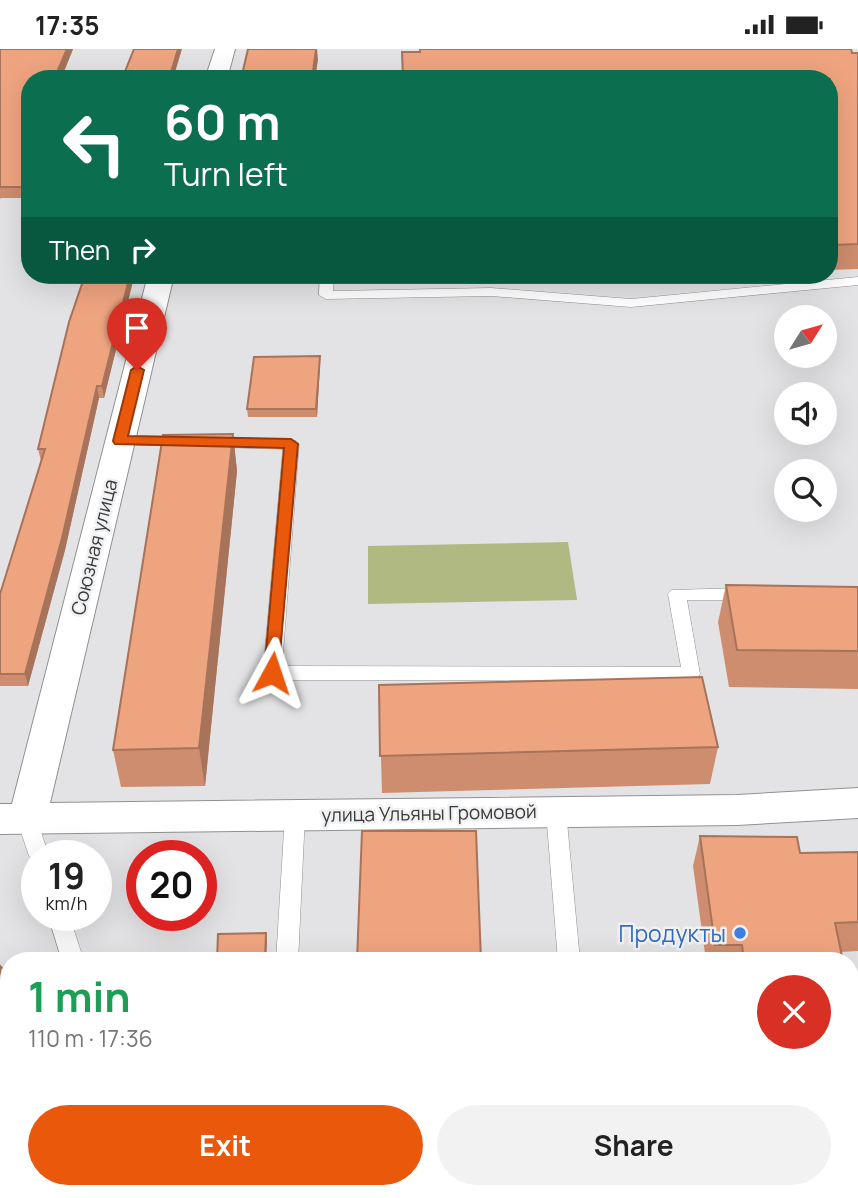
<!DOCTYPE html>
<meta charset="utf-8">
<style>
body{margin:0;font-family:Manrope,sans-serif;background:#f2f2f2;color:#222;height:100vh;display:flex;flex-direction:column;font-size:26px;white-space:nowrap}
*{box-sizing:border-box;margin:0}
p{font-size:23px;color:#767676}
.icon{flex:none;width:38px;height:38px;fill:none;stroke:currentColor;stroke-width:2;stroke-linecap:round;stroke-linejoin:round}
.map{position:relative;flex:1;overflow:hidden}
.side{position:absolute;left:0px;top:903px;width:859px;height:247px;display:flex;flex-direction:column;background:#fff;border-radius:28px 28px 0 0;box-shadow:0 7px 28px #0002}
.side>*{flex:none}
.hud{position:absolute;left:21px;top:21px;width:817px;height:214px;border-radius:28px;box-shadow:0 7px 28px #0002;background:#0b6e4f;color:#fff;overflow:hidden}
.needle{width:46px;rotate:53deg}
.tools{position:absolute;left:774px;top:256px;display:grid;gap:14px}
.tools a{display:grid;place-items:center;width:63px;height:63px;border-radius:50%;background:#fff;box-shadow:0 7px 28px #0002;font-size:35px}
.speed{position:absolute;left:21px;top:791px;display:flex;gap:14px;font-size:35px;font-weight:700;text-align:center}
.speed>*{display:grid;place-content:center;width:91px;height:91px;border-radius:50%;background:#fff;box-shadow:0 7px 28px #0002;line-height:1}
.speed small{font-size:18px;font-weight:400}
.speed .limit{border:10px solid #d22;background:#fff;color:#111}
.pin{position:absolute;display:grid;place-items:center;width:60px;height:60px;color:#fff;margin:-72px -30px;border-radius:50% 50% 50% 0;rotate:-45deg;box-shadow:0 0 7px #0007}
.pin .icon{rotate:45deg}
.me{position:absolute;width:77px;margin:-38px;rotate:5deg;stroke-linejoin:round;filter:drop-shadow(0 0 5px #0008)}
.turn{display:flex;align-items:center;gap:24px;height:147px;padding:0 28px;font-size:32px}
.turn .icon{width:91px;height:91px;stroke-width:2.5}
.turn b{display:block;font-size:49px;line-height:60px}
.then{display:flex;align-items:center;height:66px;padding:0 28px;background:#0003;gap:14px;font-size:26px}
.round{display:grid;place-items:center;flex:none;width:74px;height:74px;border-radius:37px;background:#f2f2f2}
.head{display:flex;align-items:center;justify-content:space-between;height:119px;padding:0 28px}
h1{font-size:42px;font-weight:700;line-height:52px;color:#1e9e55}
.action{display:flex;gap:14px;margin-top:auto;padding:14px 28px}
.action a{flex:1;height:80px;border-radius:42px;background:#ea580c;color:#fff;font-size:28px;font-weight:700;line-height:80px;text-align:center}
.action a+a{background:#f2f2f2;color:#222}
.status{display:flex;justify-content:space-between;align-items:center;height:49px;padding:0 35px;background:#fff;direction:ltr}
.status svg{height:19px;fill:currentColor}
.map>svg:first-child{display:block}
</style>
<div class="status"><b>17:35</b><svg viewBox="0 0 49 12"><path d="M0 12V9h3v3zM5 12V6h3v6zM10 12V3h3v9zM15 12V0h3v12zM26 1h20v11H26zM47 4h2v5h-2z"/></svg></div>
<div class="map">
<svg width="858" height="1149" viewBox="0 0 858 1149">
<rect width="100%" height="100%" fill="#e3e3e5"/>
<!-- green -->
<g fill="#b0b981">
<polygon points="568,493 577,551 368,555 368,497"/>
<polygon points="571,1141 659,1141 660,1149 571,1149"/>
</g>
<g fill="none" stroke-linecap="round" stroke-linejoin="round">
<defs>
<g id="service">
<polygon points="320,226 334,226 333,242 491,239 631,250 858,228 858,236 631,258 491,247 326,250 319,246"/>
<polygon points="120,387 296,392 299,395 282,617 681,618 668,545 671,541 745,539 754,545 745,551 687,551 700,625 697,630 691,632 272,631 266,629 263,624 283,400 115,395 112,392"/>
<polygon points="556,754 563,756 566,762 580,912 558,912 546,762 549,756"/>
<polygon points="295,758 302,760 305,766 298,912 276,912 285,766 288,760"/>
<polygon points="27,763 34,765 37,771 49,807 37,807 37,814 29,807 17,771 20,765"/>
<polygon points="48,866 69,866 84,912 62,912"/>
<polygon points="48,1141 72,1141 71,1149 47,1149"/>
</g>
<g id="minor">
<polygon points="215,0 235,0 227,30 205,30"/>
<polygon points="148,226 174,226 50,754 737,746 858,739 858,769 737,776 0,785 0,755 12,755"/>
</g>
</defs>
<!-- service casing -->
<use href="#service" stroke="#909192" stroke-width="1"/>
<!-- minor casing -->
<use href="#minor" stroke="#909192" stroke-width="2"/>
<!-- service -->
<use href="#service" fill="#fff" fill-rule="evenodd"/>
<!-- minor -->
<use href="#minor" fill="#fff" fill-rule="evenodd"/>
</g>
<!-- wall -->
<g fill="#ce8d6e">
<polygon points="0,0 73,0 61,30 30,30 30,149 1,149 0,150"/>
<polygon points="419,0 851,0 852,4 858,4 858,220 830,221 830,30 419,3"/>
<polygon points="85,226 134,226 134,228 104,349 99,349 65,501 28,637 0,637 0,545 41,412 38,400"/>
<polygon points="447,226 511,226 447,230"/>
<polygon points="320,315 317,368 248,368 247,360"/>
<polygon points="233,385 237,422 205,737 121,738 113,701"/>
<polygon points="726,536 858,538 858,640 729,638 718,573"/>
<polygon points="379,636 718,698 710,735 382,744"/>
<polygon points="700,787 800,804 858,803 858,902 841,903 843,912 706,912 693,817"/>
<polygon points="770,1141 850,1141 858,1149 771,1149"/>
</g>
<!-- shaded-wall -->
<g fill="#a7735a">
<polygon points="67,0 73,0 61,30 54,30"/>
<polygon points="178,0 182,0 173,30 169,30"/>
<polygon points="316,0 317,0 318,11 315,30 312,30"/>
<polygon points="130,226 134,226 134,228 104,349 102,337"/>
<polygon points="320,307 320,315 317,368 316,360"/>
<polygon points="97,337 99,349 65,501 28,637 25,625"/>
<polygon points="233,385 237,422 205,737 199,699"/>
<polygon points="266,884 267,892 266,912 265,912"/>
<polygon points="9,1141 28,1141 27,1149 8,1149"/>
</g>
<!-- building -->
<g fill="#efa480" stroke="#a7735a" stroke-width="2">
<polygon points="0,0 67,0 54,30 30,30 30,138 0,138"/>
<polygon points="134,0 178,0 169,30 122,30"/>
<polygon points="248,0 316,0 312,30 241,30"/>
<polygon points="420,0 851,0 852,4 858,4 858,195 830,196 830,30 403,30 402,3 420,3"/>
<polygon points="85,226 130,226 102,337 97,337 62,489 25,625 0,625 0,545 45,400 38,400 69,273"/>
<polygon points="320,307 316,360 247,360 254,308"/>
<polygon points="233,385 199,699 113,701 163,386"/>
<polygon points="726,536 858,538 858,602 737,601"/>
<polygon points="702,628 718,698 380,707 379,636"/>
<polygon points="362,782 476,782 481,912 357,912"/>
<polygon points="700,787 797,788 800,804 858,803 858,873 835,874 843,912 744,912 742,896 715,896"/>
<polygon points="266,884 265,912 217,912 218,885"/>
<polygon points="0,917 9,927 9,1141 8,1149 0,1149"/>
<polygon points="850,945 858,979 858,1149 785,1149 784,1141 850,1141"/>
<polygon points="294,1141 403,1141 403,1149 293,1149"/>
</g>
<!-- route -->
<polygon fill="#ea580c" stroke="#983908" stroke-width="2" points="137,317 144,321 128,387 291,390 298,395 278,628 266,628 264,624 284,399 115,395 113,392 131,321"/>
<!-- markers -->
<circle fill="#3f7fe0" stroke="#f0f1f2" stroke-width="2.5" cx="740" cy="884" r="7"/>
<g text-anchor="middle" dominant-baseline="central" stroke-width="5" stroke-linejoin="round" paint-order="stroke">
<!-- street labels -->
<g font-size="19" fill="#3b3b3c" stroke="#f0f1f2">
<text transform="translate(94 498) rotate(-76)">Союзная улица</text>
<text transform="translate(429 764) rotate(-1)">улица Ульяны Громовой</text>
</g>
<!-- near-shop labels -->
<g font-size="23" fill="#366cbe" stroke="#f0f1f2" text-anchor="end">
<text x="726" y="884">Продукты</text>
</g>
</g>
</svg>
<div class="tools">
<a><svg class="needle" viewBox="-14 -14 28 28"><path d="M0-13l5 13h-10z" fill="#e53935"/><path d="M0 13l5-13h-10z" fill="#767676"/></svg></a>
<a><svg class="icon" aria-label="sound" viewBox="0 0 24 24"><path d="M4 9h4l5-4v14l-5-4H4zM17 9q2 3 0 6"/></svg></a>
<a><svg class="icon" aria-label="search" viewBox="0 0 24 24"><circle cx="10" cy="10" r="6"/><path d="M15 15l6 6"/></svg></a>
</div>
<div class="speed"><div>19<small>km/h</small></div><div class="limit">20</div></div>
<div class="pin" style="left:137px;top:321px;background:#d93025"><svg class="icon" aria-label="arrive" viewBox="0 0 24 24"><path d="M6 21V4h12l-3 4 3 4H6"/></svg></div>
<svg class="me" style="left:272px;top:624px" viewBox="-20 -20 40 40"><path d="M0-17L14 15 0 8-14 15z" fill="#ea580c" stroke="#fff" stroke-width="4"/></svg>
<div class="hud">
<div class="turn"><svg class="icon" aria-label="left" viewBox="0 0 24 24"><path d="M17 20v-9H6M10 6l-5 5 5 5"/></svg><div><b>60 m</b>Turn left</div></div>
<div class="then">Then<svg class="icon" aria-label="right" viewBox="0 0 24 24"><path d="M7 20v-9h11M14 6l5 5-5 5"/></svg></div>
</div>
<section class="side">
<div class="head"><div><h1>1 min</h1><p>110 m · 17:36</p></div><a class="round" style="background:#d93025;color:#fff"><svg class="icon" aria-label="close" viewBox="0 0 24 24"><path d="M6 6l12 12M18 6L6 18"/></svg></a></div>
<div class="action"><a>Exit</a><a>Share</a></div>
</section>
</div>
